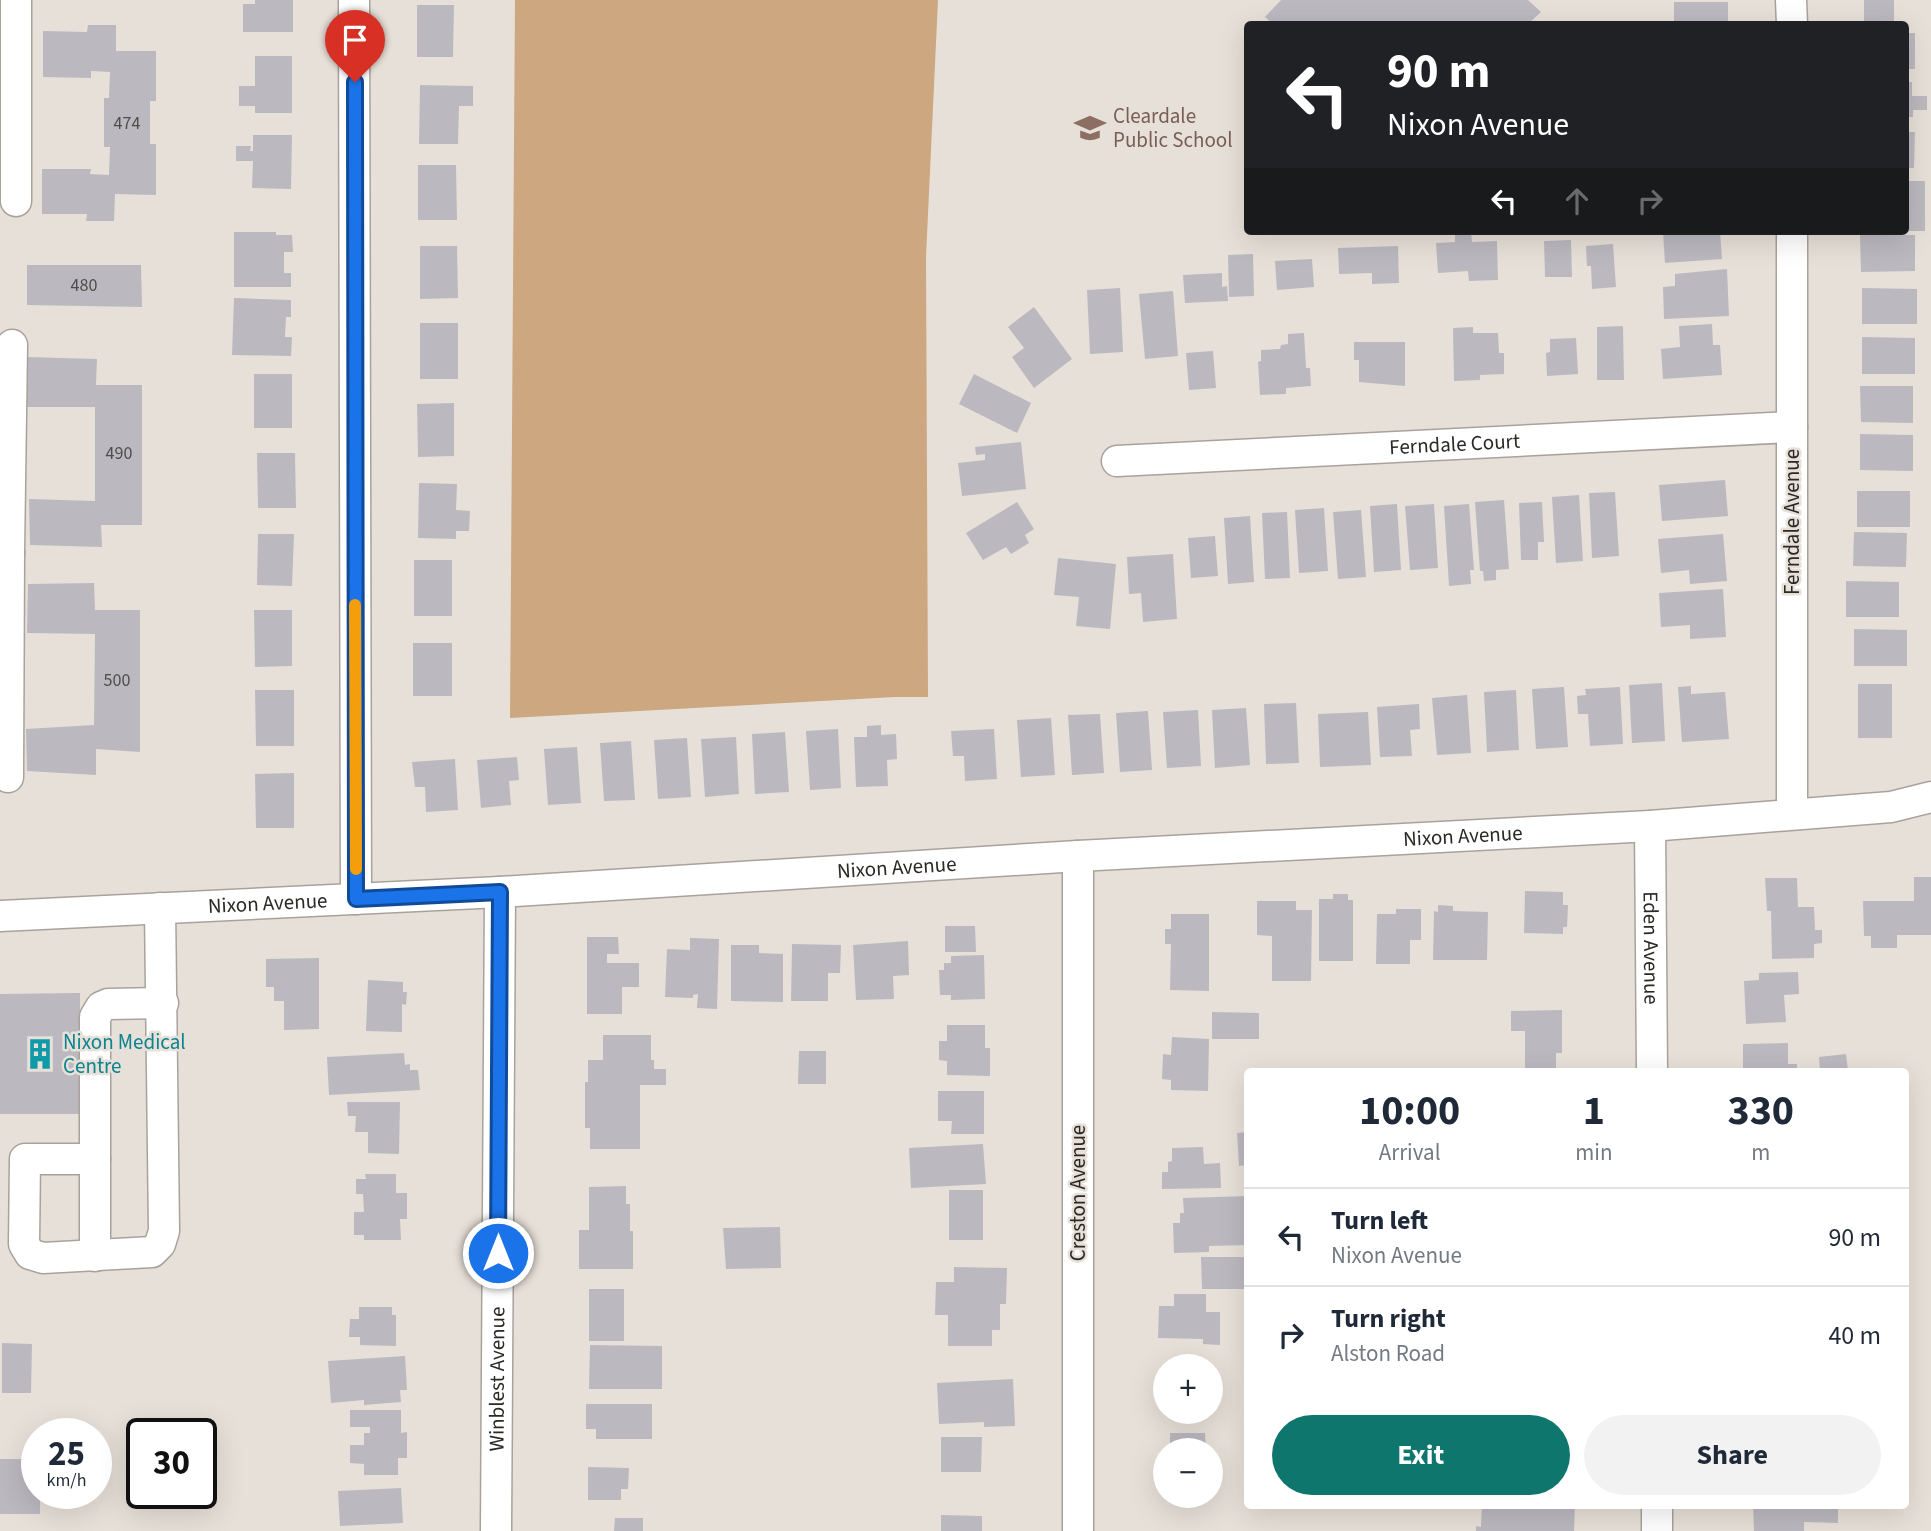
<!DOCTYPE html>
<meta charset="utf-8">
<style>
body{margin:0;font-family:"Source Sans 3",sans-serif;background:#f2f2f3;color:#1f2937;height:100vh;display:flex;flex-direction:column;font-size:26px;white-space:nowrap}
*{box-sizing:border-box;margin:0}
p{font-size:23px;color:#747a83}
.icon{flex:none;width:38px;height:38px;fill:none;stroke:currentColor;stroke-width:2;stroke-linecap:round;stroke-linejoin:round}
.map{position:relative;flex:1;overflow:hidden}
.panel{position:absolute;left:1244px;top:1068px;width:665px;height:441px;display:flex;flex-direction:column;background:#fff;border-radius:7px;box-shadow:0 7px 28px #0002}
.panel>*{flex:none}
.banner{position:absolute;left:1244px;top:21px;width:665px;height:214px;border-radius:7px;box-shadow:0 7px 28px #0002;background:#202124;color:#fff;overflow:hidden}
.controls{position:absolute;left:1153px;top:1354px;display:grid;gap:14px}
.controls a{display:grid;place-items:center;width:70px;height:70px;border-radius:50%;background:#fff;box-shadow:0 7px 28px #0002;font-size:35px}
.speed{position:absolute;left:21px;top:1418px;display:flex;gap:14px;font-size:35px;font-weight:700;text-align:center}
.speed>*{display:grid;place-content:center;width:91px;height:91px;border-radius:50%;background:#fff;box-shadow:0 7px 28px #0002;line-height:1}
.speed small{font-size:18px;font-weight:400}
.speed .limit{border:4px solid #111;border-radius:10px;background:#fff;color:#111}
.pin{position:absolute;display:grid;place-items:center;width:60px;height:60px;color:#fff;margin:-72px -30px;border-radius:50% 50% 50% 0;rotate:-45deg;box-shadow:0 0 7px #0007}
.pin .icon{rotate:45deg}
.me{position:absolute;width:77px;margin:-38px;rotate:0deg;stroke-linejoin:round;filter:drop-shadow(0 0 5px #0008)}
.turn{display:flex;align-items:center;gap:24px;height:147px;padding:0 28px;font-size:32px}
.turn .icon{width:91px;height:91px;stroke-width:2.5}
.turn b{display:block;font-size:49px;line-height:60px}
.lanes{display:flex;align-items:center;height:66px;padding:0 28px;background:#0003;justify-content:center;gap:35px;direction:ltr}
.lanes .off{opacity:.35}
.eta{display:flex;justify-content:space-evenly;align-items:center;height:119px;text-align:center}
.eta b{font-size:42px;font-weight:700;line-height:49px}
.action{display:flex;gap:14px;margin-top:auto;padding:14px 28px}
.action a{flex:1;height:80px;border-radius:42px;background:#0f766e;color:#fff;font-size:28px;font-weight:700;line-height:80px;text-align:center}
.action a+a{background:#f2f2f3;color:#1f2937}
ul{padding:0;list-style:none}
li{display:flex;align-items:center;gap:21px;height:98px;padding:0 28px;border-top:2px solid #e0e1e3}
li div{flex:1}
li b{display:block;font-size:26px}
li em{font-style:normal}
.map>svg:first-child{display:block}
</style>
<div class="map">
<svg width="1931" height="1531" viewBox="0 0 1931 1531">
<rect width="100%" height="100%" fill="#e7e0d8"/>
<!-- green -->
<polygon fill="#cca77f" points="515,0 938,0 926,257 928,697 895,697 510,718"/>
<!-- building -->
<g fill="#bcb8c0">
<polygon points="255,0 293,0 293,32 243,32 243,4 255,4"/>
<polygon points="1281,0 1528,0 1541,12 1528,24 1273,24 1265,17"/>
<polygon points="1864,0 1894,0 1894,23 1864,22"/>
<rect x="1674" y="2" width="54" height="22"/>
<polygon points="417,5 454,5 453,57 417,57"/>
<polygon points="88,25 116,25 116,51 156,51 156,101 150,101 150,144 156,144 156,195 115,194 114,221 86,221 87,214 42,214 42,169 91,169 90,174 109,175 110,147 104,147 104,98 109,98 110,72 91,71 91,78 43,77 43,31 87,32"/>
<rect x="1906" y="33" width="9" height="36"/>
<polygon points="255,56 292,56 292,113 255,113 255,106 239,106 239,86 255,86"/>
<polygon points="1906,82 1912,82 1912,96 1927,96 1927,110 1913,110 1913,117 1906,117"/>
<polygon points="420,85 473,86 473,106 459,106 458,144 419,144"/>
<polygon points="1906,132 1915,132 1914,168 1906,168"/>
<polygon points="253,135 292,135 291,189 252,188 253,161 236,161 236,146 251,146 250,151 253,151"/>
<polygon points="418,165 456,165 457,220 418,220"/>
<rect x="1906" y="181" width="19" height="50"/>
<polygon points="1471,231 1472,242 1497,241 1498,280 1469,281 1468,271 1438,273 1436,243 1455,242 1455,232"/>
<polygon points="1720,231 1722,259 1665,263 1663,232"/>
<polygon points="234,232 276,232 276,235 292,235 293,252 284,252 284,273 291,273 291,287 234,287"/>
<polygon points="1860,235 1915,235 1915,271 1861,272"/>
<polygon points="1571,240 1572,277 1545,277 1544,241"/>
<polygon points="1613,244 1616,287 1592,289 1591,266 1587,266 1586,246"/>
<polygon points="420,246 457,246 458,298 420,299"/>
<polygon points="1398,246 1399,283 1372,284 1372,273 1339,274 1338,248"/>
<polygon points="1253,254 1254,296 1229,297 1228,255"/>
<polygon points="1312,259 1314,287 1277,290 1275,261"/>
<polygon points="27,265 141,265 142,307 27,305"/>
<polygon points="1727,269 1729,316 1664,319 1663,287 1675,286 1675,274"/>
<polygon points="1222,273 1222,287 1227,286 1228,301 1185,303 1183,275"/>
<polygon points="1120,288 1123,352 1090,354 1087,290"/>
<polygon points="1862,288 1917,289 1917,324 1862,324"/>
<polygon points="1173,291 1178,356 1145,359 1139,294"/>
<polygon points="234,298 291,300 291,317 286,317 285,337 292,337 291,356 232,355"/>
<polygon points="1034,307 1072,359 1034,388 1012,357 1024,348 1008,327"/>
<rect x="420" y="323" width="38" height="56"/>
<polygon points="1712,324 1713,345 1720,345 1722,375 1663,379 1661,349 1680,347 1679,326"/>
<polygon points="1623,326 1624,380 1597,380 1597,327"/>
<polygon points="1473,327 1473,333 1498,333 1499,353 1504,353 1504,374 1480,375 1480,380 1454,381 1453,328"/>
<polygon points="1304,333 1306,368 1310,368 1311,386 1286,388 1286,394 1260,395 1258,362 1261,361 1261,350 1280,349 1281,345 1288,344 1288,334"/>
<polygon points="1862,337 1915,338 1915,374 1862,374"/>
<polygon points="1576,338 1578,374 1547,376 1546,353 1550,352 1550,339"/>
<polygon points="1354,342 1405,342 1405,386 1359,382 1359,360 1354,360"/>
<polygon points="1213,351 1216,388 1189,390 1186,353"/>
<polygon points="27,357 97,359 96,385 142,385 142,525 101,525 102,547 30,545 29,499 95,501 95,407 27,407"/>
<rect x="254" y="374" width="38" height="54"/>
<polygon points="974,374 1031,403 1017,433 959,404"/>
<polygon points="1860,386 1913,386 1913,423 1861,422"/>
<polygon points="454,403 454,456 418,457 417,404"/>
<polygon points="1860,434 1913,435 1913,471 1860,470"/>
<polygon points="1021,442 1026,489 962,496 958,463 985,460 985,454 976,455 975,447"/>
<polygon points="257,453 295,453 296,508 258,508"/>
<polygon points="1725,480 1728,516 1662,521 1659,485"/>
<polygon points="419,483 457,484 456,510 470,511 469,531 456,531 456,539 418,538"/>
<rect x="1857" y="491" width="53" height="36"/>
<polygon points="1615,492 1619,556 1592,558 1589,493"/>
<polygon points="1579,495 1583,561 1556,563 1552,497"/>
<polygon points="1504,500 1509,569 1496,570 1496,580 1484,581 1483,571 1480,571 1475,502"/>
<polygon points="1017,502 1034,529 1025,535 1029,543 1011,554 1006,547 983,560 966,533"/>
<polygon points="1542,502 1544,542 1538,542 1538,560 1521,560 1519,503"/>
<polygon points="1397,504 1401,570 1374,572 1370,506"/>
<polygon points="1434,504 1438,568 1410,570 1405,506"/>
<polygon points="1469,504 1474,570 1470,570 1471,584 1449,586 1444,506"/>
<polygon points="1324,508 1328,571 1299,573 1295,510"/>
<polygon points="1361,510 1366,577 1338,579 1333,512"/>
<polygon points="1287,512 1290,578 1265,579 1262,513"/>
<polygon points="1250,516 1254,582 1228,584 1224,518"/>
<polygon points="1854,532 1907,533 1906,567 1853,566"/>
<polygon points="258,534 294,534 292,586 257,585"/>
<polygon points="1723,534 1727,581 1690,584 1689,570 1661,573 1658,539"/>
<polygon points="1215,536 1218,576 1191,578 1188,538"/>
<polygon points="1173,554 1177,619 1143,622 1141,593 1129,594 1127,557"/>
<polygon points="1058,558 1116,564 1110,629 1076,626 1079,597 1054,595"/>
<rect x="414" y="560" width="38" height="56"/>
<polygon points="1846,581 1899,582 1899,617 1846,617"/>
<polygon points="94,583 95,610 140,610 140,752 96,749 96,775 27,771 26,729 94,725 95,634 27,633 28,584"/>
<polygon points="1723,589 1726,637 1690,639 1690,625 1661,627 1659,593"/>
<polygon points="254,610 292,610 292,666 255,667"/>
<polygon points="1854,629 1907,630 1907,666 1854,666"/>
<rect x="413" y="643" width="39" height="53"/>
<polygon points="1662,683 1665,741 1632,743 1629,685"/>
<rect x="1858" y="684" width="34" height="54"/>
<polygon points="1691,686 1691,694 1725,692 1729,739 1682,742 1678,687"/>
<polygon points="1564,687 1568,747 1536,749 1532,689"/>
<polygon points="1620,687 1623,744 1590,746 1588,714 1578,714 1577,696 1586,695 1585,689"/>
<polygon points="255,690 294,690 294,746 256,746"/>
<polygon points="1516,690 1519,750 1487,752 1484,692"/>
<polygon points="1467,695 1471,753 1437,755 1432,698"/>
<polygon points="1296,703 1299,763 1266,764 1264,704"/>
<polygon points="1419,704 1420,729 1410,730 1412,756 1380,757 1377,707"/>
<polygon points="1246,708 1250,765 1215,768 1212,710"/>
<polygon points="1198,710 1201,766 1167,768 1163,712"/>
<polygon points="1148,711 1152,770 1120,772 1116,713"/>
<polygon points="1368,712 1371,765 1320,767 1318,714"/>
<polygon points="1100,714 1104,773 1072,775 1068,715"/>
<polygon points="1051,718 1055,775 1021,777 1017,720"/>
<polygon points="881,725 881,735 896,734 897,759 887,760 888,786 856,787 854,737 867,737 867,726"/>
<polygon points="838,729 841,788 810,790 806,731"/>
<polygon points="994,729 997,779 965,781 964,756 953,756 951,731"/>
<polygon points="785,732 789,792 755,794 752,734"/>
<polygon points="736,737 739,794 705,797 701,739"/>
<polygon points="687,738 691,797 658,799 654,740"/>
<polygon points="631,741 635,800 604,801 600,743"/>
<polygon points="577,747 581,803 548,805 544,749"/>
<polygon points="517,757 519,780 509,781 511,805 481,808 477,760"/>
<polygon points="455,759 458,810 426,812 425,787 415,787 412,762"/>
<polygon points="294,773 294,828 256,828 255,774"/>
<polygon points="1914,877 1931,877 1931,935 1897,935 1897,948 1871,948 1871,936 1864,936 1863,901 1914,901"/>
<polygon points="1765,878 1797,878 1798,907 1814,907 1815,930 1822,930 1822,943 1814,944 1814,958 1772,959 1771,911 1767,911"/>
<polygon points="1525,891 1563,892 1563,905 1568,905 1567,927 1563,927 1563,934 1524,933"/>
<polygon points="1333,894 1348,894 1348,900 1353,900 1353,961 1319,961 1319,899 1333,899"/>
<polygon points="1257,901 1296,901 1296,910 1312,910 1311,981 1272,981 1272,936 1257,935"/>
<polygon points="1438,905 1453,906 1453,911 1488,912 1487,960 1433,960 1434,911 1438,912"/>
<polygon points="1396,909 1421,909 1421,940 1410,940 1410,964 1376,964 1377,914 1396,914"/>
<polygon points="1171,914 1209,914 1209,991 1170,990 1171,944 1165,944 1165,929 1171,929"/>
<polygon points="945,926 975,926 976,952 945,952"/>
<polygon points="587,937 618,937 619,954 607,954 607,963 639,963 639,987 622,987 622,1014 587,1014"/>
<polygon points="690,938 719,939 717,1009 697,1008 698,994 693,995 693,998 665,997 667,949 690,950"/>
<polygon points="908,941 909,975 893,976 894,999 856,1000 853,945"/>
<polygon points="792,944 841,945 840,973 828,973 828,1001 791,1001"/>
<polygon points="731,945 759,945 759,953 783,954 783,1002 731,1001"/>
<polygon points="984,955 985,999 951,1000 951,995 940,995 939,970 944,970 944,963 951,963 951,956"/>
<polygon points="319,958 319,1029 284,1030 284,1001 274,1001 274,987 266,987 266,959"/>
<polygon points="1798,972 1799,994 1784,995 1786,1022 1746,1024 1744,981 1759,980 1759,973"/>
<polygon points="368,980 403,982 403,992 407,992 406,1005 402,1004 402,1032 366,1031"/>
<polygon points="80,993 80,1114 0,1114 0,994"/>
<polygon points="1562,1010 1562,1053 1556,1053 1556,1071 1525,1071 1525,1031 1511,1031 1511,1011"/>
<polygon points="1212,1012 1259,1013 1259,1039 1212,1039"/>
<polygon points="947,1025 985,1025 985,1048 990,1048 990,1076 947,1075 947,1061 939,1060 939,1041 947,1041"/>
<polygon points="603,1035 651,1035 651,1060 654,1060 654,1069 666,1069 666,1085 640,1085 640,1149 590,1149 590,1128 585,1128 585,1082 588,1082 588,1060 603,1060"/>
<polygon points="1172,1037 1209,1039 1208,1091 1171,1090 1171,1080 1162,1079 1163,1054 1171,1055"/>
<polygon points="1788,1043 1788,1064 1797,1064 1797,1071 1743,1071 1743,1044"/>
<polygon points="799,1051 826,1051 826,1084 798,1084"/>
<polygon points="404,1053 405,1065 410,1064 410,1070 418,1070 420,1090 329,1095 327,1057"/>
<polygon points="1846,1054 1848,1071 1820,1071 1819,1057"/>
<polygon points="938,1091 984,1091 984,1134 951,1134 952,1121 938,1121"/>
<polygon points="347,1102 400,1102 399,1154 368,1153 368,1132 355,1132 356,1116 348,1116"/>
<polygon points="1248,1132 1248,1165 1239,1166 1237,1133"/>
<polygon points="983,1144 986,1184 911,1188 909,1148"/>
<polygon points="1203,1147 1204,1164 1220,1163 1221,1188 1162,1189 1162,1172 1168,1172 1168,1162 1172,1161 1172,1148"/>
<polygon points="365,1174 396,1174 396,1193 407,1193 407,1219 400,1219 401,1240 364,1240 364,1235 354,1235 354,1212 364,1212 363,1194 356,1194 356,1179 366,1179"/>
<polygon points="626,1186 626,1204 630,1204 630,1231 633,1231 633,1269 579,1269 579,1230 589,1230 589,1187"/>
<rect x="949" y="1190" width="34" height="50"/>
<polygon points="1248,1196 1248,1245 1209,1246 1209,1252 1174,1253 1173,1223 1180,1223 1180,1213 1184,1213 1183,1198"/>
<polygon points="780,1227 781,1268 726,1269 723,1228"/>
<polygon points="1201,1257 1248,1257 1248,1289 1202,1289"/>
<polygon points="954,1267 1007,1268 1006,1304 1000,1304 1000,1330 992,1330 992,1346 948,1346 948,1315 935,1315 936,1282 954,1282"/>
<rect x="589" y="1289" width="35" height="52"/>
<polygon points="1174,1294 1206,1294 1206,1312 1220,1312 1220,1345 1203,1344 1203,1339 1158,1338 1159,1306 1174,1306"/>
<polygon points="359,1307 392,1307 392,1315 396,1315 396,1346 360,1345 360,1337 349,1337 350,1319 359,1319"/>
<polygon points="2,1343 32,1344 31,1393 2,1393"/>
<polygon points="590,1345 662,1346 662,1389 589,1389"/>
<polygon points="405,1356 407,1390 400,1390 401,1402 364,1405 364,1400 331,1403 328,1361"/>
<polygon points="1013,1379 1015,1426 984,1427 984,1422 939,1424 937,1383"/>
<polygon points="586,1404 652,1404 652,1439 596,1439 596,1429 586,1429"/>
<polygon points="350,1410 401,1410 401,1433 407,1432 407,1458 398,1458 398,1475 364,1475 364,1464 350,1463 350,1445 364,1445 364,1433 370,1433 370,1427 350,1427"/>
<polygon points="1170,1412 1204,1412 1204,1416 1171,1417"/>
<polygon points="1170,1433 1205,1433 1206,1451 1170,1451"/>
<polygon points="941,1437 982,1437 981,1472 941,1472"/>
<polygon points="0,1459 37,1459 37,1493 40,1493 40,1514 0,1514"/>
<polygon points="588,1467 629,1468 628,1489 621,1489 621,1500 588,1500"/>
<polygon points="401,1488 403,1523 340,1526 338,1491"/>
<polygon points="1482,1505 1575,1505 1574,1531 1476,1531 1476,1526 1481,1527"/>
<polygon points="1753,1505 1838,1505 1838,1523 1804,1522 1804,1531 1754,1531"/>
<polygon points="941,1515 982,1516 982,1531 941,1531"/>
<polygon points="615,1518 643,1518 643,1531 614,1531"/>
</g>
<g fill="none" stroke-linecap="round" stroke-linejoin="round">
<defs>
<g id="minor">
<polyline points="354,0 356,899"/>
<polyline points="1791,0 1792,24"/>
<polyline points="16,201 16,0"/>
<polyline points="1792,231 1792,814"/>
<path id="s1" d="M1117 461 1792 427"/>
<polyline points="9,553 12,345"/>
<polyline points="0,554 9,553 8,777"/>
<path id="s2" d="M1650 826 1652 1071"/>
<path id="s3" d="M0 916 500 892 1078 856 1650 826 1891 807 1931 797"/>
<polyline points="95,1159 25,1159 24,1244 30,1254 43,1258 152,1252 160,1244 164,1231 160,908"/>
<polyline points="95,1256 95,1017 101,1007 108,1004 163,1003"/>
<polyline points="1657,1505 1657,1531"/>
<path id="s4" d="M496 1531 500 892"/>
<polyline points="1078,1531 1078,856"/>
</g>
</defs>
<!-- minor casing -->
<use href="#minor" stroke="#a9a29b" stroke-width="33"/>
<!-- minor -->
<use href="#minor" stroke="#fff" stroke-width="30"/>
</g>
<g fill="none" stroke-linecap="round" stroke-linejoin="round">
<defs>
<polyline id="route" points="355,82 356,899 500,892 498,1253"/>
</defs>
<!-- route casing -->
<use href="#route" stroke="#114b97" stroke-width="18"/>
<!-- route -->
<use href="#route" stroke="#1a73e8" stroke-width="12"/>
<!-- slow -->
<polyline stroke="#f59e0b" stroke-width="12" points="355,605 356,869"/>
</g>
<!-- icons -->
<defs>
<symbol id="school-bare" viewBox="-9 -9 18 18"><path d="M0-5L7-2L0 1L-7-2ZM-4 1L0 2.5L4 1V4Q0 6-4 4Z" fill="#8d6e63" stroke="#e7e0d8" stroke-width="2.5" paint-order="stroke"/></symbol>
<symbol id="building-bare" viewBox="-9 -9 18 18"><path d="M-4-6H4V6H1V3H-1V6H-4ZM-2.5-4.3h1.7v1.8h-1.7ZM.8-4.3h1.7v1.8H.8ZM-2.5-1h1.7V.8h-1.7ZM.8-1h1.7V.8H.8Z" fill="#0f9aa8" stroke="#e7e0d8" stroke-width="2.5" paint-order="stroke"/></symbol>
</defs>
<g fill-rule="evenodd">
<use href="#school-bare" x="1068" y="106" width="44" height="44"/>
<use href="#building-bare" x="18" y="1032" width="44" height="44"/>
</g>
<g text-anchor="middle" dominant-baseline="central" stroke-width="5" stroke-linejoin="round" paint-order="stroke">
<!-- number labels -->
<g font-size="18" fill="#4f4d4c">
<text x="127" y="123">474</text>
<text x="84" y="285">480</text>
<text x="119" y="453">490</text>
<text x="117" y="680">500</text>
</g>
<!-- education labels -->
<g font-size="21" fill="#785e54" stroke="#e7e0d8" text-anchor="start">
<text x="1113" y="116">Cleardale<tspan x="1113" dy="24">Public School</tspan></text>
</g>
<!-- street labels -->
<g font-size="21" fill="#2b2926" stroke="#e7e0d8">
<text stroke="none"><textPath href="#s1" startOffset="338">Ferndale Court</textPath></text>
<text transform="translate(1792 522) rotate(-90)">Ferndale Avenue</text>
<text stroke="none"><textPath href="#s3" startOffset="1465">Nixon Avenue</textPath></text>
<text stroke="none"><textPath href="#s3" startOffset="898">Nixon Avenue</textPath></text>
<text stroke="none"><textPath href="#s3" startOffset="268">Nixon Avenue</textPath></text>
<text stroke="none"><textPath href="#s2" startOffset="122">Eden Avenue</textPath></text>
<text transform="translate(1078 1193) rotate(-90)">Creston Avenue</text>
<text stroke="none"><textPath href="#s4" startOffset="152">Winblest Avenue</textPath></text>
</g>
<!-- culture labels -->
<g font-size="21" fill="#0d838f" stroke="#e7e0d8" text-anchor="start">
<text x="63" y="1042">Nixon Medical<tspan x="63" dy="24">Centre</tspan></text>
</g>
</g>
</svg>
<div class="controls">
<a>+</a>
<a>−</a>
</div>
<div class="speed"><div>25<small>km/h</small></div><div class="limit">30</div></div>
<div class="pin" style="left:355px;top:82px;background:#d93025"><svg class="icon" aria-label="arrive" viewBox="0 0 24 24"><path d="M6 21V4h12l-3 4 3 4H6"/></svg></div>
<svg class="me" style="left:498px;top:1253px" viewBox="-20 -20 40 40"><circle r="17" fill="#1a73e8" stroke="#fff" stroke-width="3"/><path d="M0-11L8 9 0 5-8 9z" fill="#fff"/></svg>
<div class="banner">
<div class="turn"><svg class="icon" aria-label="left" viewBox="0 0 24 24"><path d="M17 20v-9H6M10 6l-5 5 5 5"/></svg><div><b>90 m</b>Nixon Avenue</div></div>
<div class="lanes"><svg class="icon" aria-label="left" viewBox="0 0 24 24"><path d="M17 20v-9H6M10 6l-5 5 5 5"/></svg><svg class="icon off" aria-label="ahead" viewBox="0 0 24 24"><path d="M12 20V5M6 11l6-6 6 6"/></svg><svg class="icon off" aria-label="right" viewBox="0 0 24 24"><path d="M7 20v-9h11M14 6l5 5-5 5"/></svg></div>
</div>
<section class="panel">
<div class="eta">
<div><b>10:00</b><p>Arrival</p></div>
<div><b>1</b><p>min</p></div>
<div><b>330</b><p>m</p></div>
</div>
<ul>
<li><svg class="icon" aria-label="left" viewBox="0 0 24 24"><path d="M17 20v-9H6M10 6l-5 5 5 5"/></svg><div><b>Turn left</b><p>Nixon Avenue</p></div><em>90 m</em></li>
<li><svg class="icon" aria-label="right" viewBox="0 0 24 24"><path d="M7 20v-9h11M14 6l5 5-5 5"/></svg><div><b>Turn right</b><p>Alston Road</p></div><em>40 m</em></li>
</ul>
<div class="action"><a>Exit</a><a>Share</a></div>
</section>
</div>
